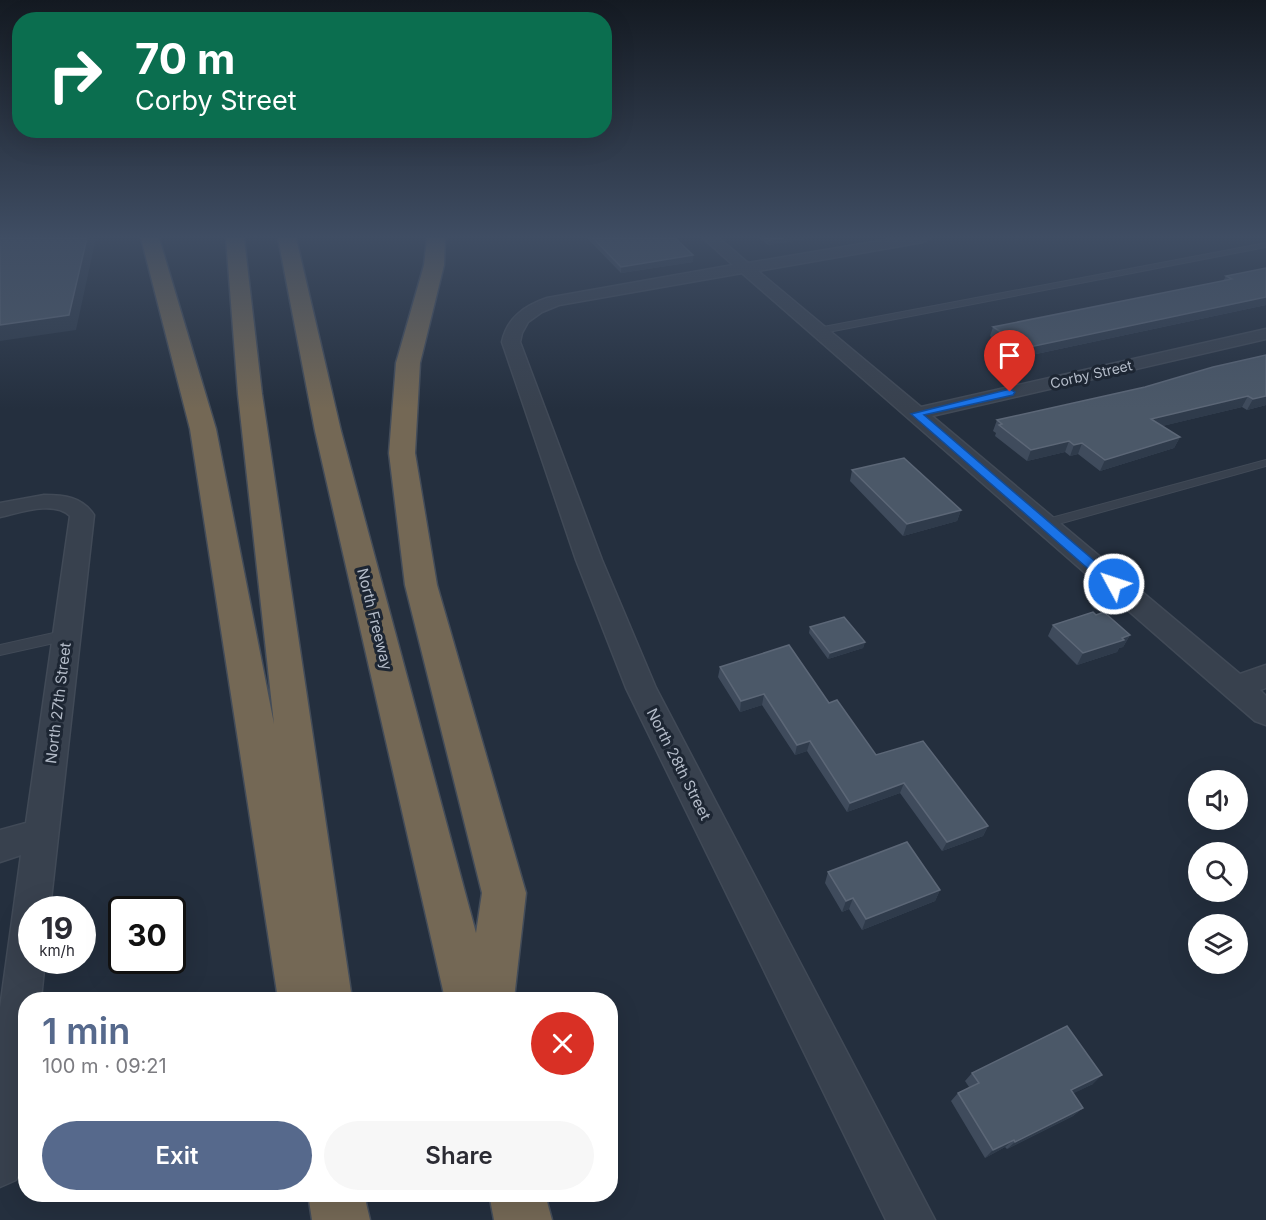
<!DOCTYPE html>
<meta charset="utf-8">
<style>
body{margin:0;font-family:Inter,sans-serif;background:#f7f7f7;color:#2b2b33;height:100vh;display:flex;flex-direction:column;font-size:22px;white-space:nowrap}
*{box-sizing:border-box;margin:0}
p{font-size:20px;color:#7c7c81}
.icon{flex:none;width:33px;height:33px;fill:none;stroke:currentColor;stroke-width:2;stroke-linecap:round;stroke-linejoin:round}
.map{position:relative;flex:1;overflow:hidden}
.sheet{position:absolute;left:18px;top:992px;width:600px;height:210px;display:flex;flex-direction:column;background:#fff;border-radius:24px;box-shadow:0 6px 24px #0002}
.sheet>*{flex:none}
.top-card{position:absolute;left:12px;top:12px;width:600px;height:126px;border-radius:24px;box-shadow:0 6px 24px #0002;background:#0b6e4f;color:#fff;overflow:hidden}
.buttons{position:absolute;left:1188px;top:770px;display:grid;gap:12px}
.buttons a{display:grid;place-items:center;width:60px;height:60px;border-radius:50%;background:#fff;box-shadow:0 6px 24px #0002;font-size:30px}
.speed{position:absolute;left:18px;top:896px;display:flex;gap:12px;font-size:30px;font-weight:700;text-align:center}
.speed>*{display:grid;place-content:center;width:78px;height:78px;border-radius:50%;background:#fff;box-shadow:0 6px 24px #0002;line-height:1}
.speed small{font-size:15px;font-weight:400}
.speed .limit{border:3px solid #111;border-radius:9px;background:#fff;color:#111}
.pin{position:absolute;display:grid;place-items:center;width:51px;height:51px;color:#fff;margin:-62px -26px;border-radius:50% 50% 50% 0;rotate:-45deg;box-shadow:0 0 6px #0007}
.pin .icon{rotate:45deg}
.me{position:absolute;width:66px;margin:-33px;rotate:310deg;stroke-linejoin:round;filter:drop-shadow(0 0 4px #0008)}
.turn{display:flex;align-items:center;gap:21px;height:126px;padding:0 24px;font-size:27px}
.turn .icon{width:78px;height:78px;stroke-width:2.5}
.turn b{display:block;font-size:42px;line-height:51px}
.round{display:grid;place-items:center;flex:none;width:63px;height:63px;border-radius:32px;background:#f7f7f7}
.summary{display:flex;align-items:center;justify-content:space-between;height:102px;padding:0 24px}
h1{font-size:36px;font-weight:600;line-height:45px;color:#56698c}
.primary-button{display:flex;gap:12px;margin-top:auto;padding:12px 24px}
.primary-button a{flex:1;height:69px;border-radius:36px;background:#56698c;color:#fff;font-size:24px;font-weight:600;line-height:69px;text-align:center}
.primary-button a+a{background:#f7f7f7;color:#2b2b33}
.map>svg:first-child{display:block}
</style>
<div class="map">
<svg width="1266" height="1220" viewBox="0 0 1266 1220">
<rect width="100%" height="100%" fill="#242f3e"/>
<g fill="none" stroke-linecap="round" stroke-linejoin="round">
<defs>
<g id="lane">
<polygon points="1266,243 1266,247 818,334 814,331 818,328"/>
<polygon points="1266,460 1266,466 1044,528 1038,524 1040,521"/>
<polygon points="67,630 74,635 72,639 0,655 0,645"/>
</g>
<g id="street">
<path d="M703 238H719L748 263 897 238H930L923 242 758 271 921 407 1266 329V339L932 416 1240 674 1266 665V688L1260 690 1266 696V725L1255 721 1226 696 742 273 559 305 542 312 528 322 522 333 520 342 602 560 656 688 935 1220H886L626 688 576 560 502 342C507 318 524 306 547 298L733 265Z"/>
<path d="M44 495C64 495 82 497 94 515L50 909H32V960H45L41 999H26V1138L23 1164 16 1180 0 1187V1008L21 855 0 862V830L26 823 70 516C54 500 19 513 0 517V503Z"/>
</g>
<g id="highway">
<polygon points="141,238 159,238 216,429 274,724 238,394 226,238 244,238 262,394 352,999 278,999 190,429"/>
<polygon points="278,238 296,238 341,431 476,933 482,893 405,585 389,453 396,363 424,265 427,238 445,238 444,265 420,363 415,453 437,585 526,893 514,999 445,999 315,431"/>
<polygon points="308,1194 364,1194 370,1220 312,1220"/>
<polygon points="489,1194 545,1194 552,1220 494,1220"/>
</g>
</defs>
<!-- lane casing -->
<use href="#lane" stroke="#414a57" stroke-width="2"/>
<!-- street casing -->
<use href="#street" stroke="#414a57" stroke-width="3"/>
<!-- highway casing -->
<use href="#highway" stroke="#434c59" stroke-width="3"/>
<!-- lane -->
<use href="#lane" fill="#38414e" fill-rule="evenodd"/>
<!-- street -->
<use href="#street" fill="#38414e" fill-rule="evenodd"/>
<!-- highway -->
<use href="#highway" fill="#746855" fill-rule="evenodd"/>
</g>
<!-- wall -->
<g fill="#3f4b5c">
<polygon points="587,238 675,238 693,255 693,262 621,273"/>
<polygon points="759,238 812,238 768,245"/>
<polygon points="1266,268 1266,305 1022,357 990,336 993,327 1223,281 1226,276"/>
<polygon points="1213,367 1266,405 1247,410 1242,407 1162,426 1180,437 1174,448 1100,471 1078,454 1070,456 1065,452 1027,461 995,436 996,433 993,431 997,420 1145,387"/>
<polygon points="852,470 961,510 957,521 903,536 850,481"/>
<polygon points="1096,615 1130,635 1123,647 1119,648 1117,652 1077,665 1048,636 1053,625"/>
<polygon points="810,627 865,642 863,648 828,659 809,633"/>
<polygon points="720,667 829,703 876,755 988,826 983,836 942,851 900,793 847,812 807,751 795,755 762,705 740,712 718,677"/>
<polygon points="828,872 940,890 935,901 862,930 849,909 842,912 825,883"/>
<polygon points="972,1073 1093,1084 1073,1093 1083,1108 1073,1116 1007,1149 1005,1147 985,1158 951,1101 958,1093 969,1087 965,1081"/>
</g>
<!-- shaded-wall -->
<g fill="#2f3b4b">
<polygon points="87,238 96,238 76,330 0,341 0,325"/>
<polygon points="784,238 812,238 768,245 769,240"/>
<polygon points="693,255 693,262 621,273 621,267"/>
<polygon points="1266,297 1266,305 1022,357 1025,348"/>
<polygon points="1248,396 1242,407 1146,430 1151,419"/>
<polygon points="1266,396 1266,405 1247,410 1253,399"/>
<polygon points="1180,437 1174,448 1100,471 1105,460"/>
<polygon points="1069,441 1065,452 1027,461 1031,450"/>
<polygon points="1082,443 1078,454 1070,456 1074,445"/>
<polygon points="961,510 957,521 903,536 907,524"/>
<polygon points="1130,635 1123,647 1119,648 1117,652 1077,665 1083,653"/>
<polygon points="865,642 863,648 828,659 830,653"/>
<polygon points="764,694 762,705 740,712 741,701"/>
<polygon points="810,741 807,751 795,755 797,745"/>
<polygon points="904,783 900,793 847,812 850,803"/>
<polygon points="988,826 983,836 942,851 947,842"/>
<polygon points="940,890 935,901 862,930 866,919"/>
<polygon points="853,898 849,909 842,912 846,901"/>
<polygon points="1102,1075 1093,1084 1062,1099 1071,1090"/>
<polygon points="1083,1108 1073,1116 1007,1149 1015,1142"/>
<polygon points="1014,1140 1005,1147 985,1158 993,1150"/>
</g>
<!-- building -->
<g fill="#4b5868" stroke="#5c6777" stroke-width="1.5">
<polygon points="0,238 87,238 69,315 0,325"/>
<polygon points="593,238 675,238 693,255 621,267"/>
<polygon points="765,238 784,238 769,240"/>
<polygon points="1266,268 1266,297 1025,348 993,327 1232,279 1226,276"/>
<polygon points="1266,355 1266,396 1253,399 1248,396 1151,419 1180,437 1105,460 1082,443 1074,445 1069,441 1031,450 999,425 1002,424 997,420 1145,387 1213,367"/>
<polygon points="904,458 961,510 907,524 852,470"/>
<polygon points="1093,612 1096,615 1104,612 1130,635 1122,638 1124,640 1083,653 1053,625"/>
<polygon points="844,617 865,642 830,653 810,627"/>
<polygon points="789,645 829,703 837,700 876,755 923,741 988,826 947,842 904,783 850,803 810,741 797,745 764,694 741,701 720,667"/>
<polygon points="907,842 940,890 866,919 853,898 846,901 828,872"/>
<polygon points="1067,1026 1102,1075 1071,1090 1083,1108 1015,1142 1014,1140 993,1150 958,1093 979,1083 972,1073"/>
</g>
<!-- sky -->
<linearGradient id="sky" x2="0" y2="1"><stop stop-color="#141a22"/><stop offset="0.58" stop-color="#3f4d63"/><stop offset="1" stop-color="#3f4d63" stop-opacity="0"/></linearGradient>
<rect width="1266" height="409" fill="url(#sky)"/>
<!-- route -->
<polygon fill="#1a73e8" stroke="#114b97" stroke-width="1.5" points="1010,389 1015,392 1013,395 924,415 1118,581 1120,584 1118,587 1109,587 911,414"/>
<g text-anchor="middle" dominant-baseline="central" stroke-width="6" stroke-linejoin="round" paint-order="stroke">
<!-- far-street labels -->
<g font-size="14" fill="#b4bcc9" stroke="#1d2633">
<text transform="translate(1091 374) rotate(-13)">Corby Street</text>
</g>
<!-- street labels -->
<g font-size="15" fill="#b4bcc9" stroke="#1d2633">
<text transform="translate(375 619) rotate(76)">North Freeway</text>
<text transform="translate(58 703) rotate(-83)">North 27th Street</text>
<text transform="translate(679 764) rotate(63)">North 28th Street</text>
</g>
</g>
</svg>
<div class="buttons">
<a><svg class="icon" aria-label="sound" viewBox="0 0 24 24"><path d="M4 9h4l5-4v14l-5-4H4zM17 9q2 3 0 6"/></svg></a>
<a><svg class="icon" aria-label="search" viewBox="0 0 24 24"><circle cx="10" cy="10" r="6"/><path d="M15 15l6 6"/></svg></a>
<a><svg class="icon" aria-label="layers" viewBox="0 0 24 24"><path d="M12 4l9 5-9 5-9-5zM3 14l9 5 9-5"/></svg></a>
</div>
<div class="speed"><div>19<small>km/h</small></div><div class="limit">30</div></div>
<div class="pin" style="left:1010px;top:392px;background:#d93025"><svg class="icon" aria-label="arrive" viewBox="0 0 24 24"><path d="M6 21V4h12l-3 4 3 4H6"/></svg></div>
<svg class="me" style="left:1114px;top:584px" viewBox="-20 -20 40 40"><circle r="17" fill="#1a73e8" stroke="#fff" stroke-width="3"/><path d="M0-11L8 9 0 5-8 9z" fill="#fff"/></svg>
<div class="top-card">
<div class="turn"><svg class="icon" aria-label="right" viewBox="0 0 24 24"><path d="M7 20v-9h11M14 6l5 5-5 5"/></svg><div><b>70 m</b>Corby Street</div></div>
</div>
<section class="sheet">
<div class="summary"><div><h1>1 min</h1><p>100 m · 09:21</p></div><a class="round" style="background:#d93025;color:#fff"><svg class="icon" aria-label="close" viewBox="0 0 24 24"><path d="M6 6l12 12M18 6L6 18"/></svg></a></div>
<div class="primary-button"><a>Exit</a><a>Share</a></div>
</section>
</div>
